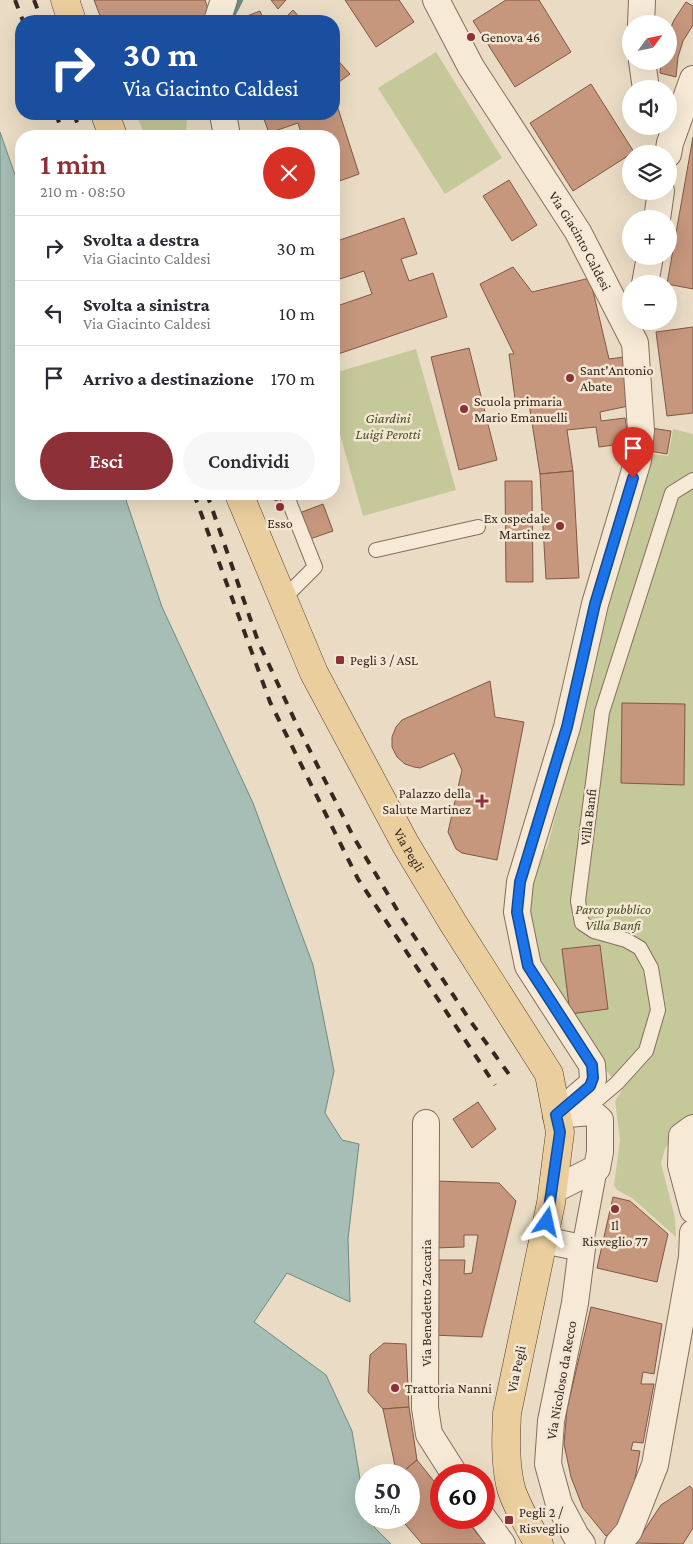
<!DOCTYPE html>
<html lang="it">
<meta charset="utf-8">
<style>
body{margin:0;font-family:"Crimson Pro",serif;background:#f7f7f7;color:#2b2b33;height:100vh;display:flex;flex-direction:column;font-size:19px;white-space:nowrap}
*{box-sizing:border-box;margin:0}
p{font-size:16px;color:#7c7c81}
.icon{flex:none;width:28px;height:28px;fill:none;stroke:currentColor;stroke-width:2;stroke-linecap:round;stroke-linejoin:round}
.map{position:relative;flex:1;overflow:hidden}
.sheet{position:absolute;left:15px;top:130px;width:325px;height:370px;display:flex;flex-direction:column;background:#fff;border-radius:20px;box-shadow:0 5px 20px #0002}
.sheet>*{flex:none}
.banner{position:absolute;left:15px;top:15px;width:325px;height:105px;border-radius:20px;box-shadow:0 5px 20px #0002;background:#1a4fa0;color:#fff;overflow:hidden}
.needle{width:32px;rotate:57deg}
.controls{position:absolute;left:622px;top:15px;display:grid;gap:10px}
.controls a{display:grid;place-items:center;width:55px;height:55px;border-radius:50%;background:#fff;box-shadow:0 5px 20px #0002;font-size:25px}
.speed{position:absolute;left:355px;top:1464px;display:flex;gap:10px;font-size:25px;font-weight:700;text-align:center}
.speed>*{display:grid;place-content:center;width:65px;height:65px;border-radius:50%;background:#fff;box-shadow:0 5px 20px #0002;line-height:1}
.speed small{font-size:12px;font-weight:400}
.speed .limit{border:8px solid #d22;background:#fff;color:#111}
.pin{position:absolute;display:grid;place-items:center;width:42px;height:42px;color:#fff;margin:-51px -21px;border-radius:50% 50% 50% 0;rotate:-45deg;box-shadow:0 0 5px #0007}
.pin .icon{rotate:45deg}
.me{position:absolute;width:55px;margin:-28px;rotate:11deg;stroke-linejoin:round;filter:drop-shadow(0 0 4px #0008)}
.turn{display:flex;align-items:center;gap:18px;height:105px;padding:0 25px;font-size:22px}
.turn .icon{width:65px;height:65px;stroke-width:2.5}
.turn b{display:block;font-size:35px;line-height:42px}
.round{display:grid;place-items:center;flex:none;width:52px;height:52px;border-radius:26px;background:#f7f7f7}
.overview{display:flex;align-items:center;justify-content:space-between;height:85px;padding:0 25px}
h1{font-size:30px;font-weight:600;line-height:38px;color:#8e3037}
.primary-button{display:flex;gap:10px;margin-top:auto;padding:10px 25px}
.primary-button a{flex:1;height:58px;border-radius:30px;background:#8e3037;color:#fff;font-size:20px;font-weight:600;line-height:58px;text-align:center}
.primary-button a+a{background:#f7f7f7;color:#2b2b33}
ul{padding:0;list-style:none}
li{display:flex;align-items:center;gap:15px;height:65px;padding:0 25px;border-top:1px solid #e1e1e2}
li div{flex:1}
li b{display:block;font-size:19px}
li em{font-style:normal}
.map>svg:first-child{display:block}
</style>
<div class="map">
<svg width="693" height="1544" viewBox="0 0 693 1544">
<rect width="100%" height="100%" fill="#eadcc4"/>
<!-- green -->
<g fill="#c5c899">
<polygon points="436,52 502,158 445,194 378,88"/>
<polygon points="136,114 185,114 187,118 186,136 145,136"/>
<polygon points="416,349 456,490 363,516 334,413 334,373"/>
<polygon points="673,429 693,434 693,1116 679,1125 665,1149 661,1163 675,1218 676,1237 632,1198 617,1190 614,1185 620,1140 615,1101 622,1090 609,1074 542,975 531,929 531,895 536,857 547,848 577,734 602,619 648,462 654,454 668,456"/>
</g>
<!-- water -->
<polygon fill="#a6beb5" stroke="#6d8b82" points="0,132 21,192 21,494 124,494 162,607 253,803 313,965 334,1071 325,1113 342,1140 359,1144 348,1239 350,1302 287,1273 254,1322 326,1375 352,1431 363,1497 366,1506 366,1518 371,1518 375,1528 391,1544 0,1544"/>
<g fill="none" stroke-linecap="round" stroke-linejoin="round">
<!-- stream -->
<polyline stroke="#6d8b82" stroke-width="8" points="232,14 239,0"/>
</g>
<!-- building -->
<g fill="#c6967d" stroke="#815844">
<polygon points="94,0 205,0 212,20 208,21 102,21"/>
<polygon points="271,0 286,0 278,9"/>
<polygon points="345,0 399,0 414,22 376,47"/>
<polygon points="506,0 539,0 571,52 515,87 473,21"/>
<polygon points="686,2 693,6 693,25 683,41 678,57 676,77 660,73 661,61 669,61 669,32 674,20"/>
<polygon points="293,10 303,21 282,21"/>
<polygon points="260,11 264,21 234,21"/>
<polygon points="334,56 350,74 339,82 334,77"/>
<polygon points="591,84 634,152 573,191 530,123"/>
<polygon points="334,96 359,174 334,183 334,136 302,136 298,123 269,133 262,114 334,114"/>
<polygon points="693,137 693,289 667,284"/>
<polygon points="509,180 537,225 512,241 483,196"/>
<polygon points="404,218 417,254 401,259 409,281 433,273 447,317 338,354 334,341 334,307 372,294 364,271 334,281 334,242"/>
<polygon points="513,267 532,292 590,278 609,359 624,357 633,405 600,412 601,421 625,418 629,443 599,447 596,427 567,430 573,471 540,474 528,397 515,399 509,354 514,354 480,284"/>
<polygon points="693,327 693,413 667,416 656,332"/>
<polygon points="469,348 497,460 459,470 431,357"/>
<polygon points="651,428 671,431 667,454 649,451"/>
<polygon points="573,471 579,578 546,579 540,474"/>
<polygon points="505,481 532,481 533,582 506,582"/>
<polygon points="272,494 297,494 275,501"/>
<polygon points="323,504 333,531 307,540 297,514"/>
<polygon points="490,681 495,717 524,722 497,860 462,853 456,849 448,832 462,770 454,753 420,768 414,767 405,764 397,757 392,747 392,737 396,727 402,720"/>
<polygon points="622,703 685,704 684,785 621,783"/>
<polygon points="600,945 608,1009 570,1014 562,949"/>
<polygon points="478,1102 496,1129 472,1148 453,1119"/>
<polygon points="435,1181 499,1183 516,1201 482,1337 431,1335 435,1260 465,1260 464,1274 472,1273 478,1235 464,1235 464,1247 434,1248"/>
<polygon points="613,1197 630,1201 668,1234 657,1282 597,1268"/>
<polygon points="591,1307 662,1324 654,1374 643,1372 641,1384 654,1384 643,1443 633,1442 631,1450 640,1451 627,1522 606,1536 583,1508 571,1477 564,1444 567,1409"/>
<polygon points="384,1343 406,1344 409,1407 383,1409 368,1392 370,1355"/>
<polygon points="409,1407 417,1460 399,1475 397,1475 383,1409"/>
<polygon points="417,1460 441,1490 441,1518 464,1518 486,1544 422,1544 400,1518 409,1518 409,1475 399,1475"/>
<polygon points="690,1486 693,1490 693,1528 683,1544 636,1543 661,1505"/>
</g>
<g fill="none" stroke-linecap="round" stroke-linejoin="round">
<defs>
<g id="service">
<polyline points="376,550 478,527"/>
<polyline points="283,599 315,567 286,494"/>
<polyline points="584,1104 597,1100 617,1083 646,1051 658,1010 651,968 640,948 626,940 594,931 582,923 578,901 602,712 672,493 693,480"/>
</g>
<polyline id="pedestrian" points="582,1248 597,1168"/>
<g id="minor">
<path id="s1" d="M436 0 471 67 578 232 635 343 641 430 638 460 595 604 567 727 520 882 517 912 528 966 592 1065 593 1079 590 1086 556 1115"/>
<polyline points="217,21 224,0"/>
<polyline points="641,24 642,0"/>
<polyline points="642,61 646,89"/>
<polyline points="223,114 227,136"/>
<polyline points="668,154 670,143 693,79"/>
<polyline points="657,219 661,191"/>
<polyline points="645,284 650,256"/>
<polyline points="426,1123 425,1408 429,1434 455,1475"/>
<polyline points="693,1128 682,1136 681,1165 693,1210"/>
<polyline points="553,1190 597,1168 600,1152 600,1120 591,1112 556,1115"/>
<polyline points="543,1240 582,1248 575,1303 551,1421 548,1464 559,1504 576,1536 582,1544"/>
<polyline points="483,1518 502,1544"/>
<polyline points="618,1544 629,1531 655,1465 692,1257 693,1233"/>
</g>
<g id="primary">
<polyline points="65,0 72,21"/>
<polyline points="105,114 113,136"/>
<path id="s2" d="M239 494 314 673 406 845 453 923 549 1074 560 1132 551 1203 507 1413C506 1436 505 1461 510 1484 513 1500 530 1529 539 1544"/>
</g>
</defs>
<!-- service casing -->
<use href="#service" stroke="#846e5c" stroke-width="16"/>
<!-- pedestrian casing -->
<use href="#pedestrian" stroke="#846e5c" stroke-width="22"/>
<!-- minor casing -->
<use href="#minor" stroke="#846e5c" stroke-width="28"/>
<!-- primary casing -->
<use href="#primary" stroke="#523d30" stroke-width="29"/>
<!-- service -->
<use href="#service" stroke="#f6ead6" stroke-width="14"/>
<!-- pedestrian -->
<use href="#pedestrian" stroke="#f6ead6" stroke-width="20"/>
<!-- minor -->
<use href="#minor" stroke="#f6ead6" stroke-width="26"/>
<!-- primary -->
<use href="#primary" stroke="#ebce9e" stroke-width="28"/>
<!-- rail -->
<g stroke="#35281f" stroke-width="4" stroke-dasharray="9 9" stroke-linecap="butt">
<polyline points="15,0 23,21"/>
<polyline points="34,0 42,21"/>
<polyline points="56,114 64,136"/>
<polyline points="74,114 82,136"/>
<polyline points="194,494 270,702 358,879 495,1085"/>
<polyline points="207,494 258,641 296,723 353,836 402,918 471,1022 511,1077"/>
</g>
</g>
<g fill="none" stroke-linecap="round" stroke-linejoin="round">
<defs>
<polyline id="route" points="547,1222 560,1132 556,1115 590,1086 593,1078 592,1065 528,966 517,912 520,882 567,727 595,604 633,478"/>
</defs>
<!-- route casing -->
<use href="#route" stroke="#114b97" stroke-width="12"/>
<!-- route -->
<use href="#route" stroke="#1a73e8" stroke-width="9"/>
</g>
<!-- markers -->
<g fill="#8e3037" stroke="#f3e7d3" stroke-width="2">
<circle cx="471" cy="37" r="5"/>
<circle cx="570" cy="378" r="5"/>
<circle cx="464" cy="409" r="5"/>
<circle cx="280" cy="507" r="5"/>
<circle cx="560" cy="526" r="5"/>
<rect x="335" y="655" width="10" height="10" rx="2.5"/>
<path d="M479.5 793.5h5v5h5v5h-5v5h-5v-5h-5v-5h5z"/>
<circle cx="615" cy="1209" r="5"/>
<circle cx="395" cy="1388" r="5"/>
<rect x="504" y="1515" width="10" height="10" rx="2.5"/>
</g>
<g text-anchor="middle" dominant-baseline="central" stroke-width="5" stroke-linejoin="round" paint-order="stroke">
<!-- poi labels -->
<g font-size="14" fill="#35281f" stroke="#f3e7d3" text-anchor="start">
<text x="481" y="37">Genova 46</text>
<text x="580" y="370">Sant'Antonio<tspan x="580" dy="16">Abate</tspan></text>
<text x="474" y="401">Scuola primaria<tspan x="474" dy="16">Mario Emanuelli</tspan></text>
<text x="550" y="518" text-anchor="end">Ex ospedale<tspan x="550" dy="16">Martinez</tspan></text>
<text x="280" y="523" text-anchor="middle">Esso</text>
<text x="350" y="660">Pegli 3 / ASL</text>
<text x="471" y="793" text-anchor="end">Palazzo della<tspan x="471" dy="16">Salute Martinez</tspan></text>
<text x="615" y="1225" text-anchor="middle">Il<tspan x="615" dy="16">Risveglio 77</tspan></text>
<text x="405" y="1388">Trattoria Nanni</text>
<text x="519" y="1512">Pegli 2 /<tspan x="519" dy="16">Risveglio</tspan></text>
</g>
<!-- street labels -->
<g font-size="14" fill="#35281f" stroke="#f3e7d3">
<text stroke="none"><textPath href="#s1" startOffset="281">Via Giacinto Caldesi</textPath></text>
<text transform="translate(588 817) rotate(-83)">Villa Banfi</text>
<text stroke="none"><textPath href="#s2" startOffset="395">Via Pegli</textPath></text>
<text transform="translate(426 1303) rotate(-90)">Via Benedetto Zaccaria</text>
<text transform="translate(516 1369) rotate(-78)">Via Pegli</text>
<text transform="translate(561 1380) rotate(-80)">Via Nicoloso da Recco</text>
</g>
<!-- park labels -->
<g font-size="14" font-style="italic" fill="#485027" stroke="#f3e7d3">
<text x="388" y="418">Giardini<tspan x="388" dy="16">Luigi Perotti</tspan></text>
<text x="613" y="909">Parco pubblico<tspan x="613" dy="16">Villa Banfi</tspan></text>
</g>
</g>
</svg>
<div class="controls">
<a><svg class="needle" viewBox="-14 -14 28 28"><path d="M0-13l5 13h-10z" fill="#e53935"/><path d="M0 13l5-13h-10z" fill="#7c7c81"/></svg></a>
<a><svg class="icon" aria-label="sound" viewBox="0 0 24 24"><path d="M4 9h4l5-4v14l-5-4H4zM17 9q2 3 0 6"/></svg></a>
<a><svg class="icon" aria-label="layers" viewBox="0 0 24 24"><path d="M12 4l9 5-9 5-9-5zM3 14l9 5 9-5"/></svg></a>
<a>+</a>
<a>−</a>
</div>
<div class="speed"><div>50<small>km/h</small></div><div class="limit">60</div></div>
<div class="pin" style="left:633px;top:478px;background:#d93025"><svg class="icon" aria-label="arrive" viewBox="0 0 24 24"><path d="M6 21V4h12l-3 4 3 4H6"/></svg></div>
<svg class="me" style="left:547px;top:1222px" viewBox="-20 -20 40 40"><path d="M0-17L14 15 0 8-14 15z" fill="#1a73e8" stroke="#fff" stroke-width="4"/></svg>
<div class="banner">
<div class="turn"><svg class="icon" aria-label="right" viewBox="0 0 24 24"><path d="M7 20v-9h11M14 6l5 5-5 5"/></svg><div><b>30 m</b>Via Giacinto Caldesi</div></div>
</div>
<section class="sheet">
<div class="overview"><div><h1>1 min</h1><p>210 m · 08:50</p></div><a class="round" style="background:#d93025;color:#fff"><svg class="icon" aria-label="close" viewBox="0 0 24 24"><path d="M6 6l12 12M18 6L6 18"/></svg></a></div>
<ul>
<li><svg class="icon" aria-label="right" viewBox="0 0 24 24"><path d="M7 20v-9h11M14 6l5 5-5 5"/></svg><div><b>Svolta a destra</b><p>Via Giacinto Caldesi</p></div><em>30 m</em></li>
<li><svg class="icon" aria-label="left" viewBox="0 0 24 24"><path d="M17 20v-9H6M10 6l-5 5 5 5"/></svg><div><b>Svolta a sinistra</b><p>Via Giacinto Caldesi</p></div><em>10 m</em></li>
<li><svg class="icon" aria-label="arrive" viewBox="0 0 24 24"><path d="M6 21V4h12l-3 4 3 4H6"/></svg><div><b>Arrivo a destinazione</b></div><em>170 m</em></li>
</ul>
<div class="primary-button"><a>Esci</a><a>Condividi</a></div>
</section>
</div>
